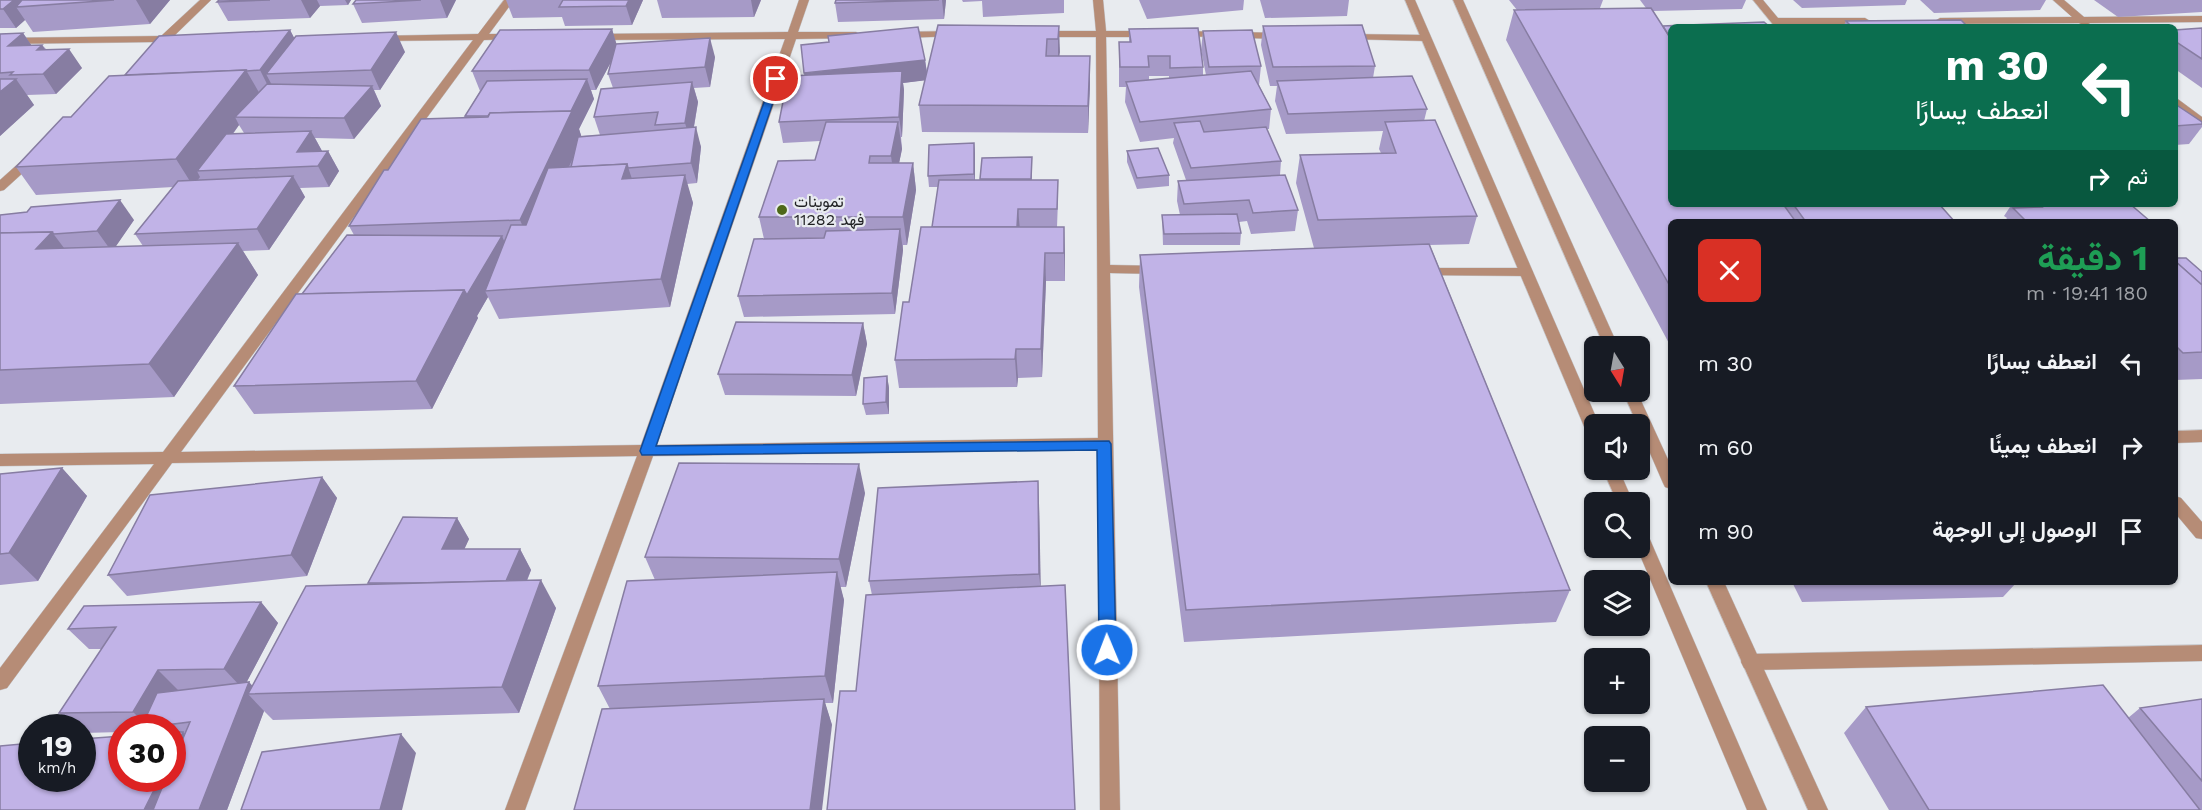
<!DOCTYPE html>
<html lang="ar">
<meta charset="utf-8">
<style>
body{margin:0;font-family:"Work Sans",Vazirmatn,sans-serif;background:#20242c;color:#f1f3f6;direction:rtl;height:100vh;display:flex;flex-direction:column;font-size:22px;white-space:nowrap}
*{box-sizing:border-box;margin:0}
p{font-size:20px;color:#9ea1a6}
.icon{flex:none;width:33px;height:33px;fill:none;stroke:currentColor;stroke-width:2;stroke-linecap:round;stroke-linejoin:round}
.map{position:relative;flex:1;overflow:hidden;direction:ltr}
.side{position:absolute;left:1668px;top:219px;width:510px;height:366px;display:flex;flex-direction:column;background:#171b24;border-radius:9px;box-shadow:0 2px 4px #0004;direction:rtl}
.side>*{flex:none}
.top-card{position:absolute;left:1668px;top:24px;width:510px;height:183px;border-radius:9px;box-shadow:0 2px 4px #0004;direction:rtl;background:#0b6e4f;color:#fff;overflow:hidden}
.needle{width:39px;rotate:169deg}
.buttons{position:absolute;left:1584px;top:336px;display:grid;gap:12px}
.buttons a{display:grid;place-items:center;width:66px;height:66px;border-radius:9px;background:#171b24;box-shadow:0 2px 4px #0004;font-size:30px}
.speed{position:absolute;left:18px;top:714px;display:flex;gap:12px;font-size:30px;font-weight:700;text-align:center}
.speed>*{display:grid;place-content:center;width:78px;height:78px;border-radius:50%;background:#171b24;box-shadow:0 2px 4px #0004;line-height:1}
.speed small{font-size:15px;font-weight:400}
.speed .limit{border:9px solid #d22;background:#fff;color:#111}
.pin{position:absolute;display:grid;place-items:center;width:51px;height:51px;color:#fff;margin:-26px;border:3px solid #fff;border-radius:50%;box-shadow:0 2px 6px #0007}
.me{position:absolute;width:66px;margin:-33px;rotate:359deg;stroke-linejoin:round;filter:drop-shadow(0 0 4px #0008)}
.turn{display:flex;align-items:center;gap:21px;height:126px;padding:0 30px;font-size:27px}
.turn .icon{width:78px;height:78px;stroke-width:2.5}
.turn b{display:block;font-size:42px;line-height:51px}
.then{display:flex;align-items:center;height:57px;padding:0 30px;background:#0003;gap:12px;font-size:22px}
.round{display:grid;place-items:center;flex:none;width:63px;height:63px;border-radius:9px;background:#20242c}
.summary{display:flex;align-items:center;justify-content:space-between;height:102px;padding:0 30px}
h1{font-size:36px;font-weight:700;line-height:45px;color:#1e9e55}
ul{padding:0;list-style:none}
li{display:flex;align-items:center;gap:18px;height:84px;padding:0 30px}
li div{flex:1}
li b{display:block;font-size:22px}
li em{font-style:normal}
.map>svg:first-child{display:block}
</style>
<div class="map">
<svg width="2202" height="810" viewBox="0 0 2202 810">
<rect width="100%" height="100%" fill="#e8ebef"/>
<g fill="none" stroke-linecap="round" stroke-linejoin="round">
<defs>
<g id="minor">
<polygon points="200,0 211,0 174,36 179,37 179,41 167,42 160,46 155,42 0,44 0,38 161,36"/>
<polygon points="504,0 514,0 489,34 514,34 518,35 518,39 484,40 181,452 641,445 785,39 595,40 590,37 595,34 788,32 799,0 809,0 798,32 856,32 861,35 856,38 796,39 657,445 1098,438 1096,37 1039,37 1034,34 1039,31 1096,31 1093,0 1103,0 1106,31 1150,31 1155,34 1150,37 1106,37 1110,265 1160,266 1167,270 1160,274 1110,273 1120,810 1100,810 1098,450 653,456 525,810 505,810 637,456 172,463 7,688 0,690 0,668 154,464 0,466 0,454 163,452 473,40 379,41 374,38 375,36 478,34"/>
<polygon points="1753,0 1763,0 1778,18 1865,18 1870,21 1865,24 1783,24 1785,27 1775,27"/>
<polygon points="2053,0 2064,0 2084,17 2202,16 2202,22 2090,23 2085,26 2079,23 1940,24 1935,21 1940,18 2072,17"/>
<polygon points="955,31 959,32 959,36 901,38 896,35 901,32"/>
<polygon points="1180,31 1282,33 1287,36 1282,39 1176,36 1176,32"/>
<polygon points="1348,34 1426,35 1431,38 1426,41 1344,39 1344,35"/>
<polygon points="2175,97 2202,117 2202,126 2175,106"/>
<polygon points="33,153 39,157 37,160 4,190 0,191 0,180 29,154"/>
<polygon points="1421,268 1526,268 1533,272 1526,276 1416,275 1414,272"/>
<polygon points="2202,430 2202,442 2175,443 2175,431"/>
<polygon points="2175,496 2181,498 2202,522 2202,539 2196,538 2175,513"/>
<polygon points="2202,645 2202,661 1750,670 1744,668 1741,662 1744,656 1750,654"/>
</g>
<g id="tertiary">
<polygon points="1405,0 1415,0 1599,424 1594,424 1594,436 1589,435 1586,431"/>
<polygon points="1453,0 1463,0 1618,346 1604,346"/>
<polygon points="1623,392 1637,392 1671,466 1671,489 1665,487 1663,483 1640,430 1640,424 1637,424"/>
<polygon points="1603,470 1619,470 1633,502 1617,502"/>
<polygon points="1640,528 1646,530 1648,535 1767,810 1747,810 1637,548 1640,548"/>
<polygon points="1706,582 1724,582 1828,810 1808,810"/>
</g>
</defs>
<!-- minor casing -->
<use href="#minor" stroke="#c4c6ca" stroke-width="1"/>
<!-- tertiary casing -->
<use href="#tertiary" stroke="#c4c6ca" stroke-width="1"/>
<!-- minor -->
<use href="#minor" fill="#b68c76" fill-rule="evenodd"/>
<!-- tertiary -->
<use href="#tertiary" fill="#b68c76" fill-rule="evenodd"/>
</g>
<!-- wall -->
<g fill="#a69ac7" fill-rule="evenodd">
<polygon points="0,0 170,0 150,24 33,32 25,20 16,28 0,28"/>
<polygon points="219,0 351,0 348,5 320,6 310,18 228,21 217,2"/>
<polygon points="356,0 456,0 447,18 362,23 353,4"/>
<polygon points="506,0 643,0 632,25 565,26 562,17 513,18"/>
<polygon points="657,0 761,0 754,17 662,18"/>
<polygon points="836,0 946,0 944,19 838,22 835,3"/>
<polygon points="962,0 1064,0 1064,13 983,17 982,1 963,2"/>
<polygon points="1139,0 1244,0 1243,10 1147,19"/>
<polygon points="1260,0 1349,0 1347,16 1265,18"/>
<polygon points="1509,0 1603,0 1600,8 1583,9 1646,8 1640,0 1746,0 1742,9 1653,11 1663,26 1671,27 1671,204 1939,204 1955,222 1671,222 1671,347 1506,40 1514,10 1517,10"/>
<polygon points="1793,0 1907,0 1905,5 1802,8"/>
<polygon points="1920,0 2046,0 2040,10 1934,13"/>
<polygon points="2094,0 2202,0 2202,12 2118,17"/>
<polygon points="1846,21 1968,27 1843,27"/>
<polygon points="1059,26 1059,56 1090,83 1088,133 922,132 919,105 925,80 903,83 904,90 902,137 901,137 902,149 899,163 913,163 916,190 907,245 903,245 903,250 895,314 744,317 738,296 764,239 759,217 815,160 820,141 783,143 779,122 804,75 925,60 927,72"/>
<polygon points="1263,26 1375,66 1373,78 1427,109 1424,121 1477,216 1469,244 1430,245 1570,590 1556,622 1184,642 1139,287 1140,255 1314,248 1296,183 1300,155 1381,153 1379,149 1383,131 1286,134 1275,101 1277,86 1270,86 1261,45"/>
<polygon points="2202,28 2202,88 2175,69 2175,30"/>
<path d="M612 29 616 44 715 57 710 87 694 88 698 102 694 127 701 147 697 183 687 184 693 203 670 307 499 319 488 297 477 316 478 318 432 409 254 414 234 386 302 294 354 235 349 226 388 170 465 118V116L480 91 472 71ZM613 58 608 74 613 88 594 117 600 135 581 136 579 129 594 99 591 90H596Z"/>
<path d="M1129 29 1203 67V75H1206L1201 50 1203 31 1261 66 1259 85 1271 109 1269 129H1267L1281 161 1280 175 1298 210 1295 231 1251 234 1247 221 1239 222 1241 233 1240 245H1163L1162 215H1180L1177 201 1178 181 1186 180 1173 143 1174 138 1140 142 1125 102 1126 87H1119V42H1129ZM1149 76H1169V78L1149 80Z"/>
<path d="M290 30 294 38 405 52 380 90H374L381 106 354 139 315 138 322 151H328L339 171 329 187 300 188 305 197 269 250 243 251 258 275 174 397 0 404V215L134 220 115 247 143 246 135 234 173 187 36 195 16 167 71 117 125 75ZM239 125 244 133 233 134Z"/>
<polygon points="23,33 31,45 42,45 46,49 82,68 56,94 27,95 34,105 0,136 0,34"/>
<polygon points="2175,104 2202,122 2202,127 2189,144 2175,145"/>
<polygon points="974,143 975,154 975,180 980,180 982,158 1032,157 1032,180 1058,180 1058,200 1057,227 1065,254 1065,281 1046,281 1042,377 1018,378 1017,387 899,388 895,360 909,302 932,227 938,187 929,187 928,176"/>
<polygon points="1127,151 1169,175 1169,186 1137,189 1127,162"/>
<polygon points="2012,204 2130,204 2150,221 2153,222 2004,222 2007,218 2004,216"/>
<polygon points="2175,258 2202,272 2202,379 2175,380"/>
<polygon points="863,323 867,344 856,396 725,395 718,374"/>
<polygon points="887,376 889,388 889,414 866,415 863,404"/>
<polygon points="62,468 87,496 38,581 0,585 0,474"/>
<polygon points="322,477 337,498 307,576 127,596 108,575"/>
<polygon points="865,493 846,587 840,587 844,600 833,703 825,703 832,725 610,709 598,686 655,580 645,557"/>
<polygon points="1039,503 1040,586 856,691 872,595 869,581"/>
<polygon points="457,518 469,539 464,549 520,549 531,570 527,581 556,608 519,713 273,720 264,711 227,810 0,810 172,778 172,728 122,728 122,732 82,733 82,728 75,728 59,713 102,649 89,649 68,629 261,602 278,623 246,683 249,682 252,686 369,585 368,583"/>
<polygon points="1792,582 2017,582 2003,597 1802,602"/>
<polygon points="2202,699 2202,810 1889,810 1844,733 1866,707 2128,718 2140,708"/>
</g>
<!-- shaded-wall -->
<g fill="#877da2">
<polygon points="14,0 48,0 16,7 25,20 16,28 3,9"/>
<polygon points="136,0 170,0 150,24"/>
<polygon points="301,0 317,0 320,6 310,18"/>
<polygon points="345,0 351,0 348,5"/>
<polygon points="440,0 456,0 447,18"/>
<polygon points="629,0 643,0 632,25 626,6"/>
<polygon points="751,0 761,0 754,17"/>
<polygon points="942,0 946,0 944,19"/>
<polygon points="1059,26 1060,52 1058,65 1058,39"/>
<polygon points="612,29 618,49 596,90 589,70"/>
<polygon points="290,30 300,49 266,74 273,87 270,90 260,70"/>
<polygon points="396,32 405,52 380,90 371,70"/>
<polygon points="23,33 36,52 8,46"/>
<polygon points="710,38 715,57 710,87 705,67"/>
<polygon points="42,45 54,62 69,49 82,68 56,94 43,74 37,50"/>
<polygon points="1090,56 1090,83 1088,133 1088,106"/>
<polygon points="925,60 928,80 903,83 904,90 902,137 899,117 807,93 804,73"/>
<polygon points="246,70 261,96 235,117 239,125 205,171 197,171 200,177 193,186 176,159"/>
<polygon points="16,79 34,105 0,136 0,92"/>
<polygon points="587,79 594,99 579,129 582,138 532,248 520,220 569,115"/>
<polygon points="692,82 698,102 691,143 685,123"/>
<polygon points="372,86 381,106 354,139 344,118"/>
<polygon points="898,122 902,149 895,183 891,156"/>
<polygon points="696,127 701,147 697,183 691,163"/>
<polygon points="311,131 322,151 297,152"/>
<polygon points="974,143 975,154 975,185 974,174"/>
<polygon points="328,151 339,171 329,187 318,166"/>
<polygon points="913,163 916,190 907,245 903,217"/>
<polygon points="627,164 636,191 622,179"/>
<polygon points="685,175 693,203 670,307 661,279"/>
<polygon points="293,176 305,197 269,250 257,229"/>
<polygon points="120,200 134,220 112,252 97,231"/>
<polygon points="1018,209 1020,230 1017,227"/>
<polygon points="1064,227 1065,254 1065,281 1064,253"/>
<polygon points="900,229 903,250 895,314 892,293"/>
<polygon points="52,232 76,264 36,249"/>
<polygon points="502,236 511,257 485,291 488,297 477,316 478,318 432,409 416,381 464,290"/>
<polygon points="238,243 258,275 174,397 149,364"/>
<polygon points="1045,253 1046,281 1042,377 1041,349"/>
<polygon points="863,323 867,344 856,396 852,375"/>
<polygon points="1016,349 1018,378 1017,387 1015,359"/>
<polygon points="887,376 889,388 889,414 886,402"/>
<polygon points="859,464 865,493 846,587 839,559"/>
<polygon points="62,468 87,496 38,581 9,553"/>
<polygon points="322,477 337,498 307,576 291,555"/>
<polygon points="1038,481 1039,503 1041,594 1039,574"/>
<polygon points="457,518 469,539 455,570 442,549"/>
<polygon points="520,549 531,570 517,604 505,584"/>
<polygon points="837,572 844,600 833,703 825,676"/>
<polygon points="541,580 556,608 519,713 502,687"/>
<polygon points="261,602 278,623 243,689 224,669"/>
<polygon points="158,670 178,690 149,727 133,712"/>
<polygon points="249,682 259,693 248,694 264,711 227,810 199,810"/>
<polygon points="824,699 832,725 822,810 810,810"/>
<polygon points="183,732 204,751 175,810 144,810 160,778 172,778 172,754"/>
<polygon points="401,734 416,753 402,810 380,810"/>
</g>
<!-- building -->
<g fill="#c1b3e7" stroke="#877da2" stroke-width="1.5">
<polygon points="0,0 14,0 3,9 0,9"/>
<polygon points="22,0 114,0 16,7"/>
<polygon points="219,0 270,0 217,2"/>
<polygon points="356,0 421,0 353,4"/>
<polygon points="563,0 629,0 626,6 559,7"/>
<polygon points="836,0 939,0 835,3"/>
<polygon points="1651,8 1671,39 1671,204 1783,204 1796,222 1671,222 1671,288 1514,10"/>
<polygon points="1961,20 1968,27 1852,27 1846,21"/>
<polygon points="1764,22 1770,27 1671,27 1671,39 1663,26"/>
<polygon points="938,25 1059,26 1058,39 1047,39 1046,56 1090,56 1088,106 919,105"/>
<polygon points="1362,25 1375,66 1273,67 1263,26"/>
<polygon points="2069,25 2071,27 2051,27"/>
<polygon points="918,27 925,60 804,73 801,45 829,42 828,36"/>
<polygon points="1198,28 1203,67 1170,68 1170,56 1148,56 1149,67 1120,67 1119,42 1131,42 1129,29"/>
<polygon points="2202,28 2202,59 2175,41 2175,30"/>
<polygon points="612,29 589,70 472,71 500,30"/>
<polygon points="290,30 260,70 247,71 246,70 125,75 159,36"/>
<polygon points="1252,30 1261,66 1209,67 1203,31"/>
<polygon points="396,32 371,70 266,74 296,36"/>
<polygon points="23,33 8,46 42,45 37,50 69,49 43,74 10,75 13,72 0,73 0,34"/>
<polygon points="710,38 705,67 608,74 616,44"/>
<polygon points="246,70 176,159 16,167 63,117 71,117 109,76"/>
<polygon points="902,71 899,117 779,122 788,76"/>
<polygon points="1251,71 1271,109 1140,122 1126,82"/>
<polygon points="1412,76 1427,109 1288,114 1277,81"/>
<polygon points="0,79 16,79 0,92"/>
<polygon points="587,79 571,111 490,113 488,116 465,116 487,81"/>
<polygon points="692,82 685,123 655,125 658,112 594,117 601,89"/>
<polygon points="267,84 372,86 344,118 235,117"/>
<polygon points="2175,104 2202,122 2202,124 2175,126"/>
<polygon points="572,111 520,220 349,226 384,170 388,170 421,119 488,117 490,113"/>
<polygon points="1435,120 1477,216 1318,220 1300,155 1396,153 1385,122"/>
<polygon points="1200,121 1204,132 1266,127 1281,161 1191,168 1174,123"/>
<polygon points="826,122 898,122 891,156 870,156 869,163 913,163 903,217 759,217 778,161 815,160"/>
<polygon points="696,127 691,163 628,168 627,164 571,167 578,137"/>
<polygon points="311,131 297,152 328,151 318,166 197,171 226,134"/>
<polygon points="974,143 974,174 928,176 929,145"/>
<polygon points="1158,148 1169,175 1137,178 1127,151"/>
<polygon points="1032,157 1031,179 980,179 982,158"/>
<polygon points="627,164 622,179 685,175 661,279 485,291 511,225 526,225 548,168"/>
<polygon points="1285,175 1298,210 1253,213 1249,200 1184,204 1178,181"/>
<polygon points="293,176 257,229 135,234 178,181"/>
<polygon points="939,180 1058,180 1057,209 1018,209 1017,227 932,227"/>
<polygon points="120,200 97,231 54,234 52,232 0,233 0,215 27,212 31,207"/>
<polygon points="1793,204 1939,204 1955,222 1806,222"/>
<polygon points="2039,204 2130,204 2151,222 2027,222 2013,208 2042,207"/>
<polygon points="1237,214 1241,233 1164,234 1162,215"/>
<polygon points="921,227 1064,227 1064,253 1045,253 1041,349 1016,349 1015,359 895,360 903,302 909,302"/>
<polygon points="900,229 892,293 738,296 754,239 824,238 826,231"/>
<polygon points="52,232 36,249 238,243 149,364 0,370 0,233"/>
<polygon points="347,235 502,236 467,295 464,290 302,294"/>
<polygon points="1429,244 1570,590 1186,610 1140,255"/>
<polygon points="2175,258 2186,258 2202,272 2202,285 2175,261"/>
<polygon points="2175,261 2202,285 2202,352 2183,353 2175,345"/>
<polygon points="464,290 416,381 234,386 296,294"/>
<polygon points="736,322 863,323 852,375 718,374"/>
<polygon points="887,376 886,402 863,404 864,378"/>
<polygon points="679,463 859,464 839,559 645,557"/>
<polygon points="62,468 9,553 0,554 0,474"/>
<polygon points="322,477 291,555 108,575 150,495"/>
<polygon points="1038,481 1039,574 869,581 878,488"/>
<polygon points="403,517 457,518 442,549 520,549 506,581 415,583 368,583"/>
<polygon points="837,572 825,676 598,686 627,581"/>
<polygon points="541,580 502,687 248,694 306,586"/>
<polygon points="1065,585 1075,810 827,810 840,691 856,691 866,595"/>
<polygon points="261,602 224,669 158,670 133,712 59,713 116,627 68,629 84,606"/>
<polygon points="249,682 199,810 153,810 166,778 172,778 172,764 190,722 141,728 157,693"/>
<polygon points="2103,685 2200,810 1929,810 1866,707"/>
<polygon points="824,699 810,810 574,810 602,709"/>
<polygon points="2202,699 2202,781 2140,708"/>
<polygon points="172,732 183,732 172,754"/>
<polygon points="401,734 380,810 241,810 262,752"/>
<polygon points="122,736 122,778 160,778 144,810 0,810 0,746 32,743 32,778 82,778 82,739"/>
</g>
<!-- route -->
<polygon fill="#1a73e8" stroke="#114b97" stroke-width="1.5" points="773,77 781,79 656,446 1109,441 1111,444 1116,650 1113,655 1107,657 1102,655 1099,650 1097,450 642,455 640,451"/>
<!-- markers -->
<circle fill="#4e6819" stroke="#e8ebef" stroke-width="2" cx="782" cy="210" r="6"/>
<g text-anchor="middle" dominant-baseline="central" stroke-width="4.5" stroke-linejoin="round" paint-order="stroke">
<!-- poi labels -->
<g font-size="16" fill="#1f2022" stroke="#e8ebef" text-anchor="start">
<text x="794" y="201">تموينات<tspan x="794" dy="18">فهد 11282</tspan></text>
</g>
</g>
</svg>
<div class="buttons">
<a><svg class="needle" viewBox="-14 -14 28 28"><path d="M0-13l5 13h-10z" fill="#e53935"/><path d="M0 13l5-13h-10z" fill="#9ea1a6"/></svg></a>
<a><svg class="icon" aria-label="sound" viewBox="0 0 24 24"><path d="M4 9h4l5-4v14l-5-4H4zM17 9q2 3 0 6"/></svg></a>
<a><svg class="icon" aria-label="search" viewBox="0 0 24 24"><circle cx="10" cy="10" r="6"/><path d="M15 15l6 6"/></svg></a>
<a><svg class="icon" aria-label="layers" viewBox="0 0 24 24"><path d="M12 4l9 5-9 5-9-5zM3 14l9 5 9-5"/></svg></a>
<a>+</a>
<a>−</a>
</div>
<div class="speed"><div>19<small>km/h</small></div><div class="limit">30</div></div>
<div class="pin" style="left:776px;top:79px;background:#d93025"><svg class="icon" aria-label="arrive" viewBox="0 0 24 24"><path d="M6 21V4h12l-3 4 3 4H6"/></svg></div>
<svg class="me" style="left:1107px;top:650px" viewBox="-20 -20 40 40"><circle r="17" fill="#1a73e8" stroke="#fff" stroke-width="3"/><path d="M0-11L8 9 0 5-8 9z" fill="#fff"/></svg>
<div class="top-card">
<div class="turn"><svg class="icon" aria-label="left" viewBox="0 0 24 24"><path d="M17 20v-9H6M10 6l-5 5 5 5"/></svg><div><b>30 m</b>انعطف يسارًا</div></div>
<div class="then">ثم<svg class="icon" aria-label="right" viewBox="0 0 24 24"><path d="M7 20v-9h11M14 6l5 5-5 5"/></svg></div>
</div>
<section class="side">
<div class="summary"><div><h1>1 دقيقة</h1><p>180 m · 19:41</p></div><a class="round" style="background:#d93025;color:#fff"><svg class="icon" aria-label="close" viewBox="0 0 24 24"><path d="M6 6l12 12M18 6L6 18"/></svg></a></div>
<ul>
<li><svg class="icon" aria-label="left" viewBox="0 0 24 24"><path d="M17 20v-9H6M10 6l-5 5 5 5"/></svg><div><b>انعطف يسارًا</b></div><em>30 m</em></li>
<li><svg class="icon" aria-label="right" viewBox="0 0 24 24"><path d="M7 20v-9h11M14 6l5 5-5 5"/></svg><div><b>انعطف يمينًا</b></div><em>60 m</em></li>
<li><svg class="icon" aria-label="arrive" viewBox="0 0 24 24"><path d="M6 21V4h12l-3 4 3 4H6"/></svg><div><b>الوصول إلى الوجهة</b></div><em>90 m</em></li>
</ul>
</section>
</div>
